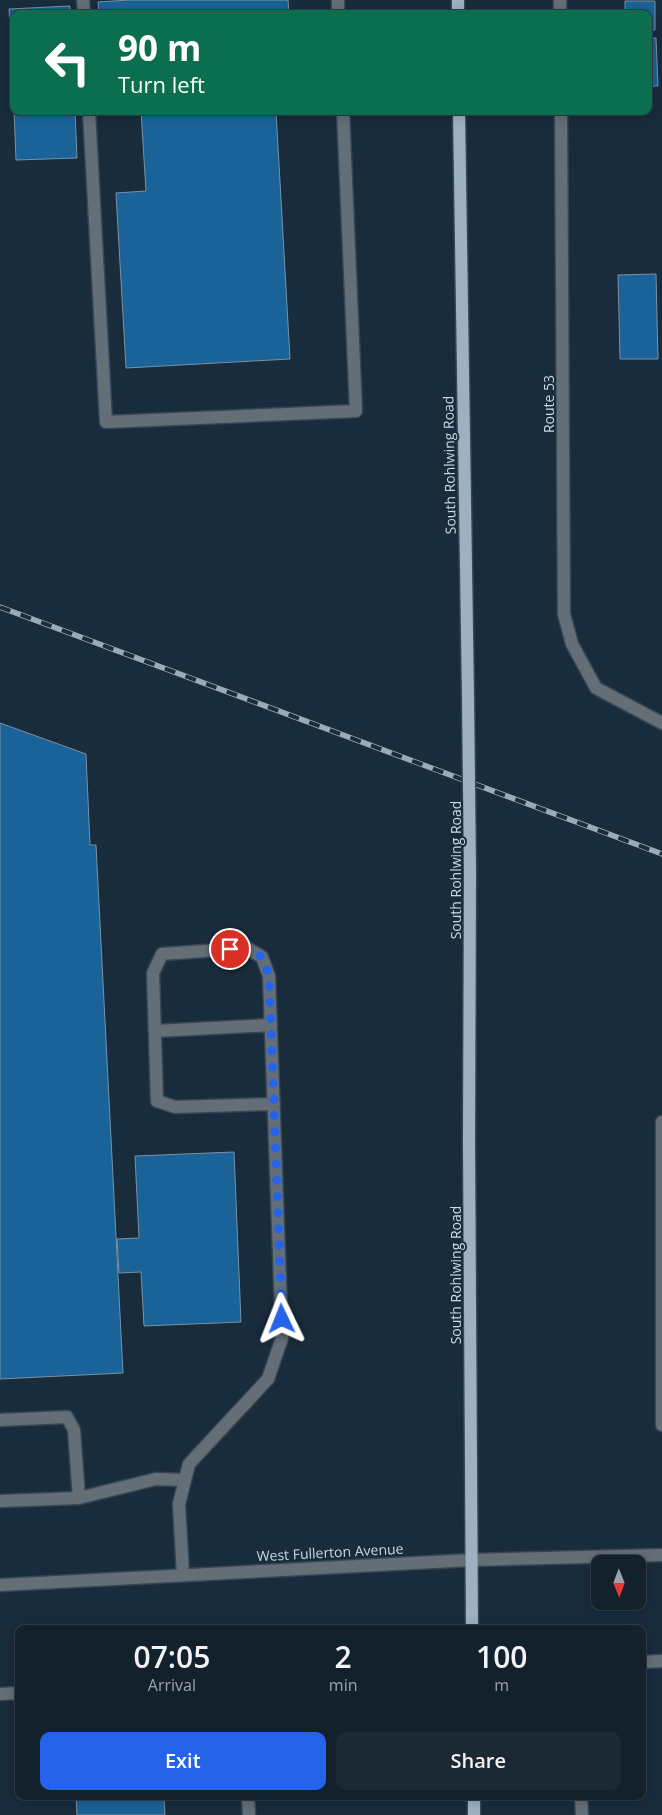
<!DOCTYPE html>
<style>
body{margin:0;font-family:"Open Sans",sans-serif;background:#1c2935;color:#f1f3f6;height:100vh;display:flex;flex-direction:column;font-size:19px;white-space:nowrap}
*{box-sizing:border-box;margin:0}
p{font-size:16px;color:#9da3aa}
.icon{flex:none;width:28px;height:28px;fill:none;stroke:currentColor;stroke-width:2;stroke-linecap:round;stroke-linejoin:round}
.map{position:relative;flex:1;overflow:hidden}
.sheet{position:absolute;left:15px;top:1625px;width:631px;height:175px;display:flex;flex-direction:column;background:#13212d;border-radius:10px;box-shadow:0 2px 12px #0003,0 0 0 1px #323e49}
.sheet>*{flex:none}
.hud{position:absolute;left:10px;top:10px;width:642px;height:105px;border-radius:10px;box-shadow:0 2px 12px #0003,0 0 0 1px #323e49;background:#0b6e4f;color:#fff;overflow:hidden}
.needle{width:32px;rotate:179deg}
.controls{position:absolute;left:591px;top:1555px;display:grid;gap:10px}
.controls a{display:grid;place-items:center;width:55px;height:55px;border-radius:10px;background:#13212d;box-shadow:0 2px 12px #0003,0 0 0 1px #323e49;font-size:25px}
.pin{position:absolute;display:grid;place-items:center;width:42px;height:42px;color:#fff;margin:-21px;border:2px solid #fff;border-radius:50%;box-shadow:0 1px 5px #0007}
.me{position:absolute;width:55px;margin:-28px;rotate:358deg;stroke-linejoin:round;filter:drop-shadow(0 0 4px #0008)}
.turn{display:flex;align-items:center;gap:18px;height:105px;padding:0 25px;font-size:22px}
.turn .icon{width:65px;height:65px;stroke-width:2.5}
.turn b{display:block;font-size:35px;line-height:42px}
.eta{display:flex;justify-content:space-evenly;align-items:center;height:85px;text-align:center}
.eta b{font-size:30px;font-weight:600;line-height:35px}
.cta{display:flex;gap:10px;margin-top:auto;padding:10px 25px}
.cta a{flex:1;height:58px;border-radius:10px;background:#2563eb;color:#fff;font-size:20px;font-weight:600;line-height:58px;text-align:center}
.cta a+a{background:#1c2935;color:#f1f3f6}
.map>svg:first-child{display:block}
</style>
<div class="map">
<svg width="662" height="1815" viewBox="0 0 662 1815">
<rect width="100%" height="100%" fill="#192c3c"/>
<!-- building -->
<g fill="#196398" stroke="#7a91a4">
<polygon points="129,0 288,0 289,14 99,14 98,2"/>
<polygon points="625,1 655,1 655,30 649,30 649,14 625,14"/>
<polygon points="70,6 70,14 14,14 14,107 9,9"/>
<polygon points="649,38 656,38 658,86 649,86"/>
<polygon points="14,111 75,111 77,158 16,160"/>
<polygon points="141,111 276,111 290,359 126,368 116,193 146,191"/>
<polygon points="656,274 658,359 620,359 618,275"/>
<polygon points="0,723 86,754 90,845 96,845 123,1373 0,1379"/>
<polygon points="234,1152 241,1322 144,1326 141,1272 119,1273 117,1239 139,1238 135,1156"/>
<polygon points="76,1796 164,1796 165,1815 77,1815"/>
</g>
<g fill="none" stroke-linecap="round" stroke-linejoin="round">
<defs>
<g id="minor">
<polyline points="83,0 84,14"/>
<polyline points="338,0 338,14"/>
<polyline points="560,0 560,14"/>
<polyline points="89,111 106,422 356,411 343,111"/>
<polyline points="561,111 564,614 572,644 596,688 662,723"/>
<polyline points="155,1031 271,1025"/>
<polyline points="662,1122 662,1425"/>
<polyline points="0,1420 67,1417 74,1430 79,1498"/>
<polyline points="0,1501 79,1498 156,1479 185,1480"/>
<polyline points="183,1575 179,1504 189,1464 268,1379 282,1338 269,976 262,957 247,948 162,954 153,973 157,1101 175,1107 274,1104"/>
<polyline points="0,1585 472,1560 662,1555"/>
<polyline points="642,1662 662,1661"/>
<polyline points="0,1694 19,1693"/>
<polyline points="248,1796 249,1815"/>
<polyline points="581,1796 582,1815"/>
</g>
<g id="major">
<polyline points="458,0 458,14"/>
<polyline points="459,111 468,697"/>
<polyline points="470,872 469,1141 472,1629"/>
<polyline points="474,1796 474,1815"/>
</g>
</defs>
<!-- minor casing -->
<use href="#minor" stroke="#354756" stroke-width="15"/>
<!-- major casing -->
<use href="#major" stroke="#354756" stroke-width="15"/>
<!-- minor -->
<use href="#minor" stroke="#646e76" stroke-width="12"/>
<!-- major -->
<use href="#major" stroke="#9db1c2" stroke-width="12"/>
<defs>
<polyline id="rail" points="0,607 662,854"/>
</defs>
<!-- rail casing -->
<use href="#rail" stroke="#9caab6" stroke-width="5.5"/>
<!-- rail -->
<use href="#rail" stroke="#192c3c" stroke-width="4" stroke-dasharray="11" stroke-linecap="butt"/>
<defs>
<polyline id="major-bridge" points="468,697 470,872"/>
</defs>
<!-- major-bridge casing -->
<use href="#major-bridge" stroke="#354756" stroke-width="15" stroke-linecap="butt"/>
<!-- major-bridge -->
<use href="#major-bridge" stroke="#9db1c2" stroke-width="12"/>
</g>
<g fill="none" stroke-linecap="round" stroke-linejoin="round">
<!-- route -->
<polyline stroke="#2563eb" stroke-width="9" stroke-dasharray="0 16.2" points="230,949 247,948 262,957 269,976 282,1319"/>
</g>
<g text-anchor="middle" dominant-baseline="central" stroke-width="4" stroke-linejoin="round" paint-order="stroke">
<!-- street labels -->
<g font-size="14" fill="#cbd7e1" stroke="#192c3c">
<text transform="translate(548 404) rotate(-90)">Route 53</text>
<text transform="translate(449 465) rotate(-91)">South Rohlwing Road</text>
<text transform="translate(455 870) rotate(-90)">South Rohlwing Road</text>
<text transform="translate(455 1275) rotate(-90)">South Rohlwing Road</text>
<text transform="translate(330 1552) rotate(-3)">West Fullerton Avenue</text>
</g>
</g>
</svg>
<div class="controls">
<a><svg class="needle" viewBox="-14 -14 28 28"><path d="M0-13l5 13h-10z" fill="#e53935"/><path d="M0 13l5-13h-10z" fill="#9da3aa"/></svg></a>
</div>
<div class="pin" style="left:230px;top:949px;background:#d93025"><svg class="icon" aria-label="arrive" viewBox="0 0 24 24"><path d="M6 21V4h12l-3 4 3 4H6"/></svg></div>
<svg class="me" style="left:282px;top:1319px" viewBox="-20 -20 40 40"><path d="M0-17L14 15 0 8-14 15z" fill="#2563eb" stroke="#fff" stroke-width="4"/></svg>
<div class="hud">
<div class="turn"><svg class="icon" aria-label="left" viewBox="0 0 24 24"><path d="M17 20v-9H6M10 6l-5 5 5 5"/></svg><div><b>90 m</b>Turn left</div></div>
</div>
<section class="sheet">
<div class="eta">
<div><b>07:05</b><p>Arrival</p></div>
<div><b>2</b><p>min</p></div>
<div><b>100</b><p>m</p></div>
</div>
<div class="cta"><a>Exit</a><a>Share</a></div>
</section>
</div>
